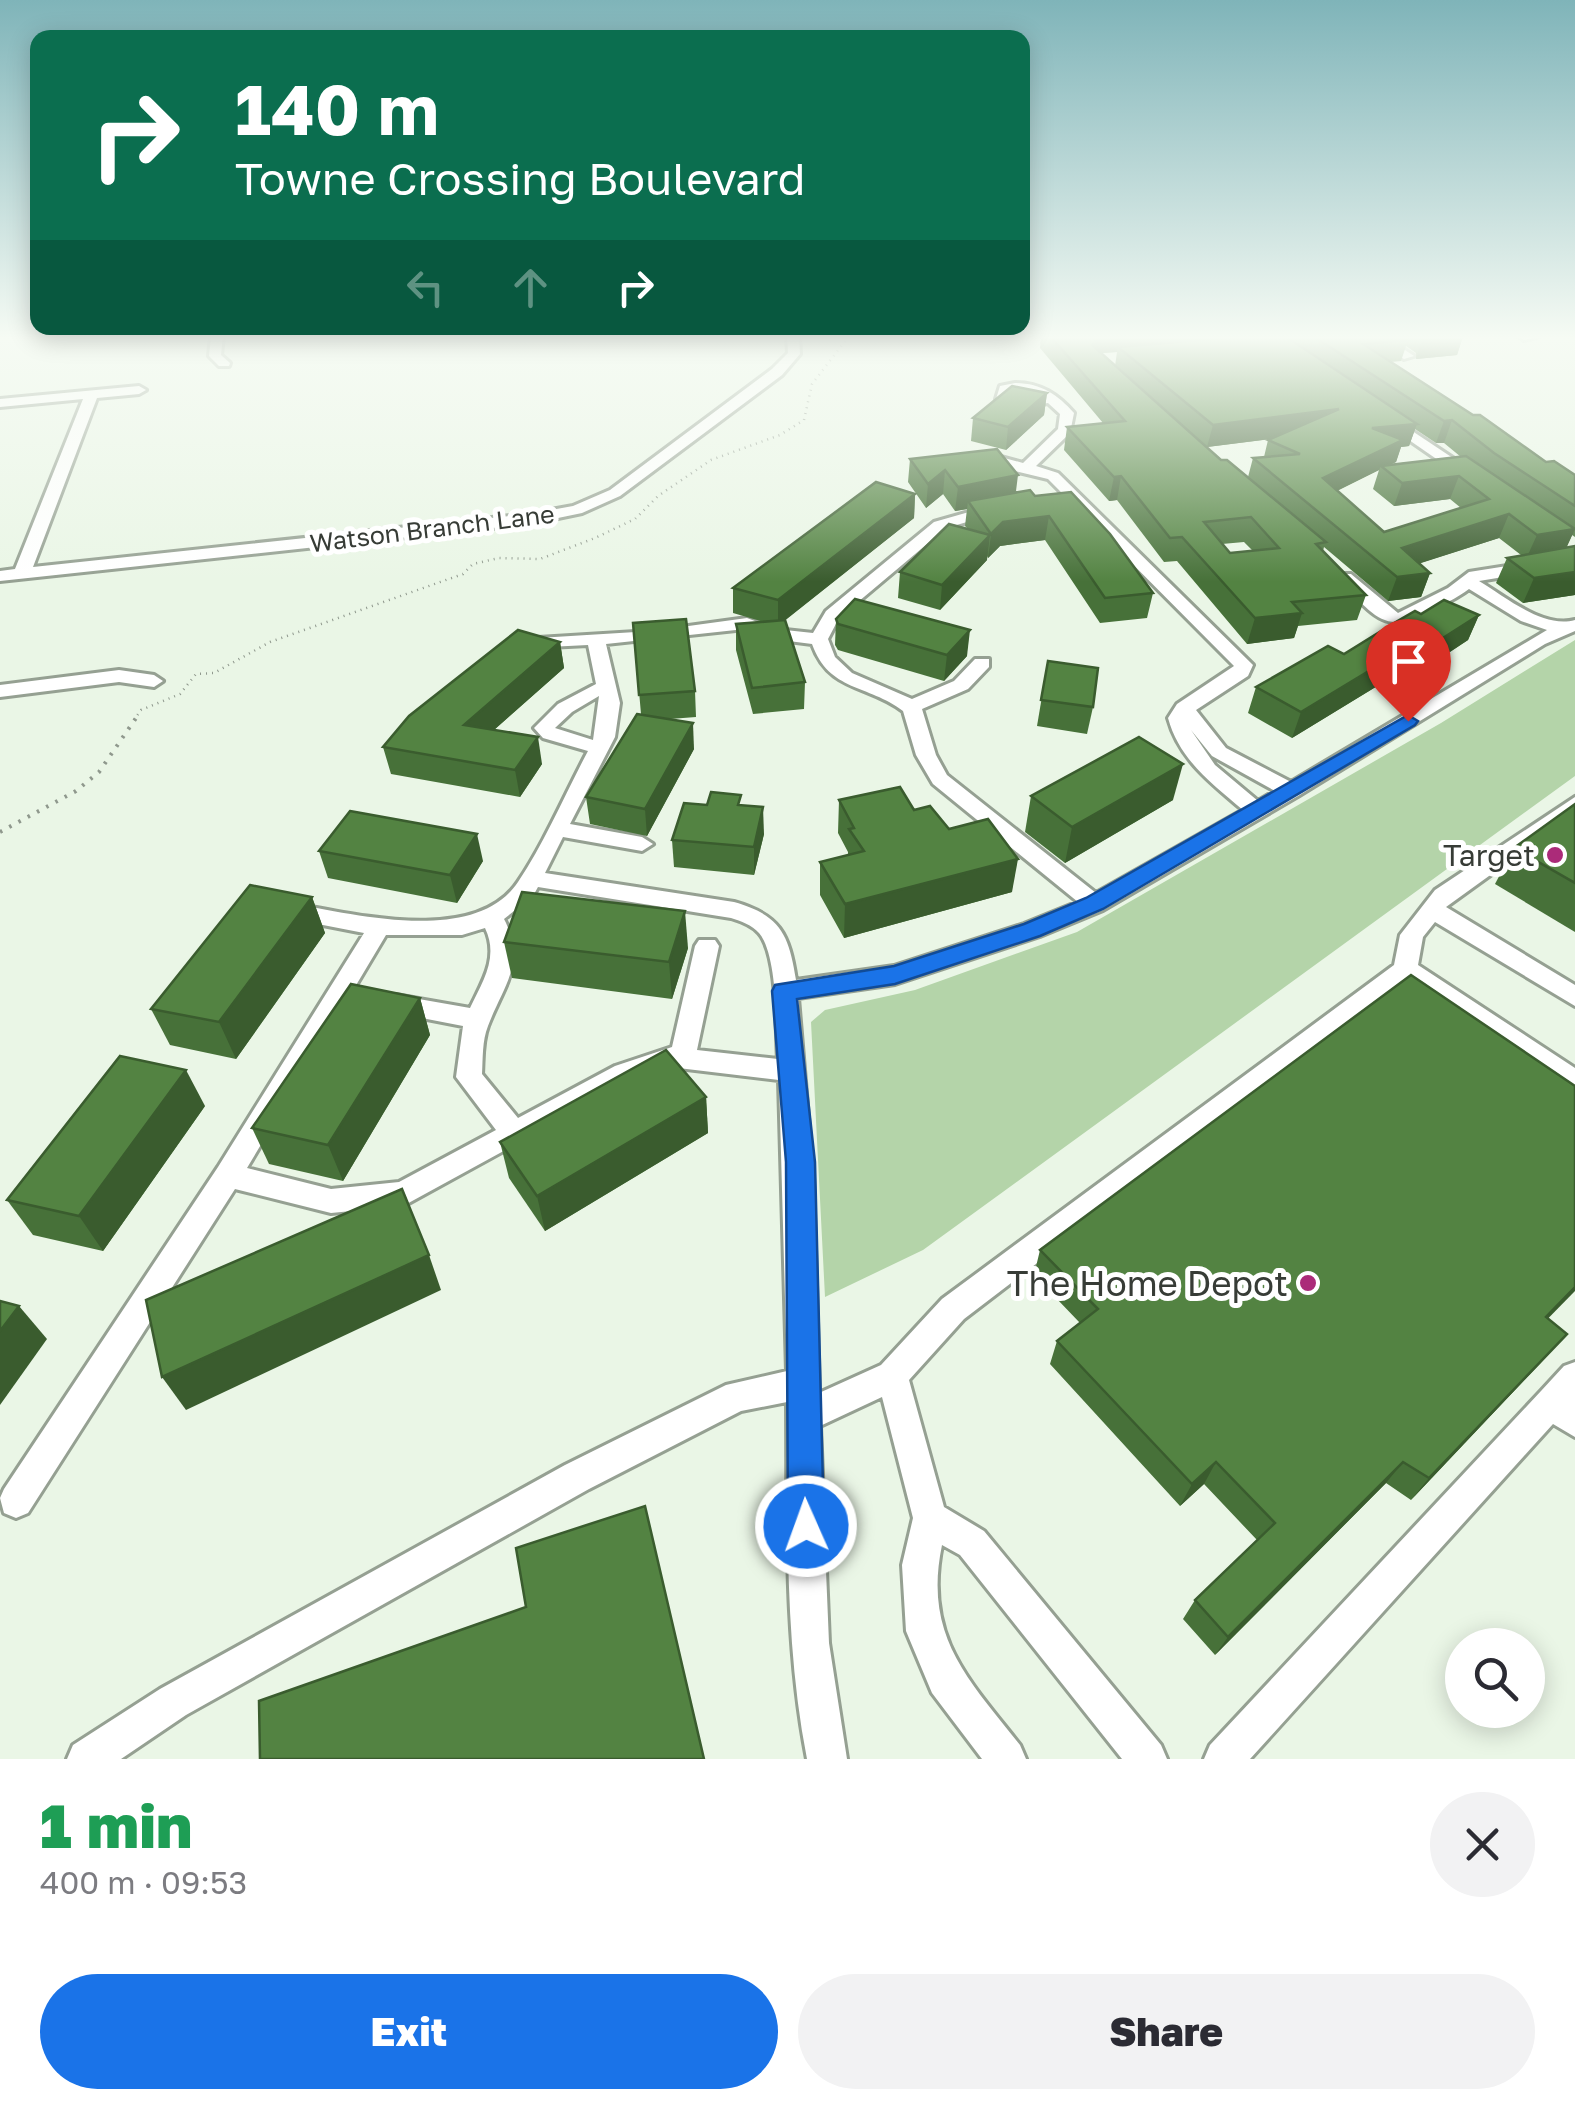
<!DOCTYPE html>
<meta charset="utf-8">
<style>
body{margin:0;font-family:"Golos Text",sans-serif;background:#f2f2f3;color:#2b2b33;height:100vh;display:flex;flex-direction:column;font-size:38px;white-space:nowrap}
*{box-sizing:border-box;margin:0}
p{font-size:32px;color:#7c7c81}
.icon{flex:none;width:55px;height:55px;fill:none;stroke:currentColor;stroke-width:2;stroke-linecap:round;stroke-linejoin:round}
.map{position:relative;height:1759px;overflow:hidden}
.panel{display:flex;flex-direction:column;background:#fff;flex:1}
.panel>*{flex:none}
.guide{position:absolute;left:30px;top:30px;width:1000px;height:305px;border-radius:20px;box-shadow:0 5px 25px #0003;background:#0b6e4f;color:#fff;overflow:hidden}
.fabs{position:absolute;left:1445px;top:1628px;display:grid;gap:20px}
.fabs a{display:grid;place-items:center;width:100px;height:100px;border-radius:50%;background:#fff;box-shadow:0 5px 25px #0003;font-size:50px}
.pin{position:absolute;display:grid;place-items:center;width:85px;height:85px;color:#fff;margin:-102px -42px;border-radius:50% 50% 50% 0;rotate:-45deg;box-shadow:0 0 10px #0007}
.pin .icon{rotate:45deg}
.me{position:absolute;width:110px;margin:-55px;rotate:358deg;stroke-linejoin:round;filter:drop-shadow(0 0 8px #0008)}
.turn{display:flex;align-items:center;gap:35px;height:210px;padding:0 40px;font-size:45px}
.turn .icon{width:130px;height:130px;stroke-width:2.5}
.turn b{display:block;font-size:70px;line-height:85px}
.lanes{display:flex;align-items:center;height:95px;padding:0 40px;background:#0003;justify-content:center;gap:50px;direction:ltr}
.lanes .off{opacity:.35}
.round{display:grid;place-items:center;flex:none;width:105px;height:105px;border-radius:52px;background:#f2f2f3}
.head{display:flex;align-items:center;justify-content:space-between;height:170px;padding:0 40px}
h1{font-size:60px;font-weight:800;line-height:75px;color:#1e9e55}
.action{display:flex;gap:20px;margin-top:auto;padding:20px 40px}
.action a{flex:1;height:115px;border-radius:60px;background:#1a73e8;color:#fff;font-size:40px;font-weight:800;line-height:115px;text-align:center}
.action a+a{background:#f2f2f3;color:#2b2b33}
.map>svg:first-child{display:block}
</style>
<div class="map">
<svg width="1575" height="1759" viewBox="0 0 1575 1759">
<rect width="100%" height="100%" fill="#eaf6e6"/>
<!-- green -->
<polygon fill="#b4d4a9" points="1575,640 1575,776 923,1250 825,1297 811,1022 825,1010 915,990 1077,932 1441,723"/>
<g fill="none" stroke-linecap="round" stroke-linejoin="round">
<defs>
<g id="minor">
<polygon points="211,336 223,336 221,355 230,363 229,366 219,366 209,356"/>
<polygon points="787,336 799,336 800,354 782,375 620,496 582,513 529,524 0,581 0,571 15,569 83,399 0,407 0,399 139,386 146,390 139,394 97,398 33,567 529,514 573,506 610,490 772,369 788,353"/>
<polygon points="1369,336 1384,336 1414,356 1404,359"/>
<polygon points="1518,336 1541,336 1524,340"/>
<path d="M1015 383C1041 383 1058 395 1074 413L1070 433 1036 466 1058 473 1253 665 1248 676 1196 710 1226 748 1291 782 1547 630 1521 621 1469 589C1456 599 1441 605 1426 613 1381 636 1373 611 1339 582V574H1351L1398 613 1448 588 1469 572 1565 557 1575 550V565L1479 581C1506 597 1543 629 1575 620V631L1545 644 1298 796 1103 910 1040 936 895 984 798 998 813 1177 819 1393 881 1365 942 1299 1394 965 1400 935 1435 890 1575 797V814L1446 907 1575 985V1006L1435 922 1423 937 1418 965 1575 1068V1091L1406 981 964 1319 909 1380 944 1507 984 1531 1161 1745 1167 1759H1122L960 1555 942 1545C923 1636 968 1679 1020 1745L1026 1759H982L932 1693 906 1631 902 1565 913 1518 882 1397 820 1426 829 1643 847 1759H807C784 1642 788 1520 787 1402L741 1411 589 1489 186 1715 121 1759H67L73 1745 160 1689 565 1465 726 1385 787 1371 779 1080 670 1067 633 1080 403 1206 331 1213 235 1189 28 1513 16 1518 4 1513 0 1498 4 1489 218 1167 364 933 282 917 278 911 282 905 290 903C353 914 475 946 518 882 545 842 565 794 588 751L543 738 534 728 558 704 596 684 588 645 528 648 519 643 522 639 652 631 747 618 776 629 813 633 826 611 934 522 997 504 1005 509 1002 512 946 528 839 618 828 639 835 657 852 673 912 699 954 681 975 659H989V667L968 689 922 709 936 755 947 775 1096 893 1243 810C1211 783 1179 759 1168 718L1177 704 1234 666 1048 479 973 461 997 456 1023 463 1058 429 1060 414 1048 403 1019 407 996 399 1000 386ZM1024 391 1040 397 1019 399 1008 395ZM745 629 773 639 812 644C829 692 868 684 903 711L916 755 933 784 1078 902 1024 924 894 966 796 980C789 934 780 915 734 902L545 873 563 837 642 851 653 844 642 837 570 824 615 737 620 703 606 644ZM599 696 593 740 555 728 572 712ZM1191 730 1212 756 1275 791 1258 801 1215 765ZM538 887 731 918C741 921 752 925 759 933 778 955 776 1029 778 1059L697 1050 719 946 715 940H699L695 946 672 1047 615 1066 518 1118 482 1074C483 1058 482 1041 488 1026 503 986 527 963 504 919L533 896ZM485 928C499 957 483 981 470 1008L396 995 387 997 384 1004 387 1011 396 1013 463 1026 456 1077 496 1130 399 1182 331 1189 247 1168 386 935H462Z"/>
<polygon points="1388,415 1474,472 1474,478 1464,478 1383,422 1381,419"/>
<polygon points="119,670 154,675 163,681 154,687 119,682 0,697 0,685"/>
<polygon points="1575,1362 1575,1437 1553,1424 1250,1759 1204,1759 1210,1745 1541,1391 1564,1366"/>
</g>
</defs>
<!-- minor casing -->
<use href="#minor" stroke="#95a092" stroke-width="6"/>
<!-- path-far1 -->
<polyline stroke="#8f988d" stroke-width="2.5" stroke-dasharray="1 5" stroke-linecap="butt" points="134,720 141,710 180,694 196,674 214,673 270,642 463,574 473,564 499,558 540,559 595,538 635,519 658,496 711,460 780,435 804,420 812,384 849,336"/>
<!-- path -->
<polyline stroke="#8f988d" stroke-width="4" stroke-dasharray="2.5 8" stroke-linecap="butt" points="0,832 76,791 99,772 136,718"/>
<!-- minor -->
<use href="#minor" fill="#fff" fill-rule="evenodd"/>
</g>
<!-- wall -->
<g fill="#477139" fill-rule="evenodd">
<path d="M1041 336H1463L1457 355 1416 359V353L1406 346 1401 361 1391 362 1546 462 1575 475V537L1572 535 1566 548 1575 546V595L1523 603 1496 583 1507 558 1521 555 1499 538 1420 563 1430 573 1421 597 1388 601 1324 547 1323 551 1366 595 1357 620 1298 626 1294 638 1247 644 1177 561 1164 562 1117 500 1109 501 1064 450 1067 427 1103 423 1040 348ZM1117 352 1115 366 1101 353ZM1415 429 1436 443H1444L1461 457 1391 464 1396 462 1401 447 1409 446ZM1271 439 1268 440 1264 457 1253 458 1248 477 1221 460 1207 447ZM1379 470 1373 489 1394 506 1450 499 1461 508 1384 532 1337 491ZM1244 542 1253 551 1230 553 1222 544Z"/>
<polygon points="1047,393 1044,415 1006,450 971,441 973,418"/>
<polygon points="910,459 1016,493 1035,496 1153,593 1147,618 1100,623 1045,540 1000,546 988,558 987,556 987,560 940,610 898,598 900,572 968,529 965,526 967,509 955,511 943,494 926,508 908,482"/>
<polygon points="915,494 914,518 785,620 805,682 804,709 753,714 736,650 736,624 764,622 733,613 733,588"/>
<polygon points="1421,614 1479,615 1468,640 1403,683 1392,677 1292,738 1248,713 1256,687 1344,654"/>
<polygon points="836,619 967,656 944,681 838,650 835,645"/>
<polygon points="633,623 695,691 696,717 670,719 694,749 647,836 590,824 586,797 641,714"/>
<polygon points="560,642 564,668 494,730 542,764 520,797 391,774 383,747"/>
<polygon points="1048,661 1093,707 1087,734 1037,726"/>
<polygon points="1031,796 1173,800 1065,863 1025,832"/>
<polygon points="839,800 914,810 949,829 1012,892 844,938 820,895 820,862 848,855 848,852 838,833"/>
<polygon points="1575,804 1575,932 1495,884 1514,848"/>
<polygon points="707,805 741,805 764,834 754,875 674,867 672,840"/>
<polygon points="319,851 483,861 457,903 328,878"/>
<polygon points="312,897 325,933 236,1059 170,1045 151,1009"/>
<polygon points="504,942 688,948 672,999 512,978"/>
<polygon points="420,998 430,1035 343,1181 269,1164 252,1128"/>
<polygon points="706,1097 708,1133 545,1231 509,1178 500,1142"/>
<polygon points="205,1106 103,1251 33,1235 7,1200"/>
<polygon points="1040,1250 1548,1319 1546,1357 1411,1500 1386,1483 1215,1655 1183,1619 1195,1600 1257,1540 1204,1484 1180,1506 1050,1364 1057,1341 1080,1323 1034,1275"/>
</g>
<!-- shaded-wall -->
<g fill="#3a5c2e">
<polygon points="1100,336 1280,336 1118,347 1117,352 1100,353 1092,345"/>
<polygon points="1463,336 1457,355 1416,359 1422,339"/>
<polygon points="1047,393 1044,415 1006,450 1008,427"/>
<polygon points="1339,409 1333,431 1207,447 1213,425"/>
<polygon points="1452,420 1444,443 1436,443 1444,421"/>
<polygon points="1417,424 1409,446 1401,447 1396,462 1384,468 1381,466 1379,470 1316,501 1323,478 1372,428"/>
<polygon points="945,470 943,494 926,508 928,484"/>
<polygon points="1018,475 1015,499 968,501 967,509 955,511 958,487"/>
<polygon points="1121,476 1117,500 1109,501 1114,477"/>
<polygon points="1459,476 1450,499 1394,506 1402,483"/>
<polygon points="915,494 914,518 778,626 778,600"/>
<polygon points="1509,514 1499,538 1393,572 1402,548"/>
<polygon points="1049,516 1045,540 1000,546 988,558 991,534 1003,522"/>
<polygon points="1575,529 1564,553 1526,559 1537,535"/>
<polygon points="990,535 987,560 940,610 942,585"/>
<polygon points="1575,572 1575,595 1523,603 1534,578"/>
<polygon points="1430,573 1421,597 1388,601 1397,577"/>
<polygon points="1302,613 1294,638 1247,644 1255,618"/>
<polygon points="1479,615 1468,640 1403,683 1413,657"/>
<polygon points="970,630 967,656 944,681 947,655"/>
<polygon points="560,642 564,668 470,751 464,725"/>
<polygon points="1402,651 1392,677 1292,738 1301,712"/>
<polygon points="693,723 694,749 647,836 645,809"/>
<polygon points="538,737 542,764 520,797 515,770"/>
<polygon points="1183,764 1173,800 1065,863 1072,827"/>
<polygon points="763,807 764,834 754,875 754,847"/>
<polygon points="477,834 483,861 457,903 450,875"/>
<polygon points="1018,859 1012,892 844,938 845,904"/>
<polygon points="312,897 325,933 236,1059 219,1022"/>
<polygon points="685,911 688,948 672,999 669,962"/>
<polygon points="420,998 430,1035 343,1181 328,1145"/>
<polygon points="186,1070 205,1106 103,1251 79,1216"/>
<polygon points="706,1097 708,1133 545,1231 537,1196"/>
<polygon points="429,1255 441,1290 186,1410 162,1377"/>
<polygon points="1575,1287 1575,1291 1526,1341 1546,1317"/>
<polygon points="19,1306 47,1339 0,1405 0,1331"/>
<polygon points="1567,1334 1546,1357 1411,1500 1429,1478"/>
<polygon points="1216,1462 1204,1484 1180,1506 1192,1484"/>
<polygon points="1403,1462 1386,1483 1215,1655 1228,1637"/>
</g>
<!-- building -->
<g fill="#538342" stroke="#3a5c2e" stroke-width="2.5" fill-rule="evenodd">
<path d="M1050 336H1100L1092 345 1221 460H1227L1326 542 1316 544 1366 595 1292 602 1302 613 1255 618 1182 537 1170 538 1121 476 1114 477 1067 427 1125 421ZM1251 517 1279 548 1230 553 1204 522Z"/>
<polygon points="1249,336 1285,336 1417,424 1372,428 1403,440 1323,478 1384,532 1489,499 1459,476 1402,483 1381,466 1466,456 1575,529 1537,535 1509,514 1402,548 1430,573 1397,577 1253,458 1300,454 1268,440 1339,409 1213,425 1118,347"/>
<polygon points="1313,336 1401,336 1408,340 1363,344 1473,415 1480,415 1546,462 1554,461 1575,475 1575,506 1494,453 1452,420 1444,421"/>
<polygon points="1422,336 1461,336 1422,339"/>
<polygon points="1012,386 1047,393 1008,427 973,418"/>
<polygon points="997,449 1018,475 958,487 945,470 928,484 910,459"/>
<polygon points="876,482 915,494 778,600 733,588"/>
<polygon points="1030,490 1035,496 1071,492 1110,534 1153,593 1105,598 1049,516 1003,522 991,534 968,501"/>
<polygon points="949,524 990,535 942,585 900,572"/>
<polygon points="1575,546 1575,572 1534,578 1507,558"/>
<polygon points="855,599 970,630 947,655 838,624 836,619"/>
<polygon points="1444,600 1479,615 1413,657 1402,651 1301,712 1256,687 1328,646 1344,654 1394,623 1415,611 1421,614"/>
<polygon points="686,619 695,691 639,695 633,623"/>
<polygon points="785,620 805,682 752,688 736,624"/>
<polygon points="518,630 560,642 464,725 538,737 515,770 383,747 409,716"/>
<polygon points="1048,661 1098,668 1093,707 1041,700"/>
<polygon points="637,714 693,723 645,809 586,797"/>
<polygon points="1139,737 1183,764 1072,827 1031,796"/>
<polygon points="900,787 914,810 930,806 949,829 988,819 1018,859 845,904 820,862 864,851 849,829 854,828 839,800"/>
<polygon points="711,792 741,795 738,805 763,807 754,847 672,840 684,803 707,805"/>
<polygon points="1575,804 1575,883 1514,848"/>
<polygon points="350,811 477,834 450,875 319,851"/>
<polygon points="250,885 312,897 219,1022 151,1009"/>
<polygon points="522,892 685,911 669,962 504,942"/>
<polygon points="1411,975 1575,1086 1575,1287 1546,1317 1567,1334 1429,1478 1403,1462 1228,1637 1195,1600 1275,1523 1216,1462 1192,1484 1057,1341 1098,1309 1040,1250"/>
<polygon points="351,984 420,998 328,1145 252,1128"/>
<polygon points="666,1050 706,1097 537,1196 500,1142"/>
<polygon points="120,1056 186,1070 79,1216 7,1200"/>
<polygon points="402,1189 429,1255 162,1377 146,1300"/>
<polygon points="0,1301 19,1306 0,1331"/>
<polygon points="645,1506 704,1759 260,1759 259,1701 526,1607 516,1548"/>
</g>
<!-- sky -->
<linearGradient id="sky" x2="0" y2="1"><stop stop-color="#7fb4b9"/><stop offset="0.58" stop-color="#f6fbf4"/><stop offset="1" stop-color="#f6fbf4" stop-opacity="0"/></linearGradient>
<rect width="1575" height="582" fill="url(#sky)"/>
<!-- route -->
<polygon fill="#1a73e8" stroke="#114b97" stroke-width="2.5" points="1408,715 1418,721 1415,725 1103,909 1040,936 895,984 797,999 815,1162 824,1526 818,1538 806,1543 794,1538 788,1526 786,1162 772,991 775,985 894,966 1024,924 1086,898"/>
<!-- markers -->
<g fill="#ab2b79" stroke="#fff" stroke-width="4">
<circle cx="1555" cy="855" r="10"/>
<circle cx="1308" cy="1283" r="10"/>
</g>
<g text-anchor="middle" dominant-baseline="central" stroke-width="10" stroke-linejoin="round" paint-order="stroke">
<!-- far-street labels -->
<g font-size="25" fill="#373c36" stroke="#fff">
<text transform="translate(432 528) rotate(-7)">Watson Branch Lane</text>
</g>
<!-- poi labels -->
<g font-size="30" fill="#373c36" stroke="#fff" text-anchor="end">
<text x="1535" y="855">Target</text>
</g>
<!-- near-poi labels -->
<g font-size="35" fill="#373c36" stroke="#fff" text-anchor="end">
<text x="1288" y="1283">The Home Depot</text>
</g>
</g>
</svg>
<div class="fabs">
<a><svg class="icon" aria-label="search" viewBox="0 0 24 24"><circle cx="10" cy="10" r="6"/><path d="M15 15l6 6"/></svg></a>
</div>
<div class="pin" style="left:1408px;top:721px;background:#d93025"><svg class="icon" aria-label="arrive" viewBox="0 0 24 24"><path d="M6 21V4h12l-3 4 3 4H6"/></svg></div>
<svg class="me" style="left:806px;top:1526px" viewBox="-20 -20 40 40"><circle r="17" fill="#1a73e8" stroke="#fff" stroke-width="3"/><path d="M0-11L8 9 0 5-8 9z" fill="#fff"/></svg>
<div class="guide">
<div class="turn"><svg class="icon" aria-label="right" viewBox="0 0 24 24"><path d="M7 20v-9h11M14 6l5 5-5 5"/></svg><div><b>140 m</b>Towne Crossing Boulevard</div></div>
<div class="lanes"><svg class="icon off" aria-label="left" viewBox="0 0 24 24"><path d="M17 20v-9H6M10 6l-5 5 5 5"/></svg><svg class="icon off" aria-label="ahead" viewBox="0 0 24 24"><path d="M12 20V5M6 11l6-6 6 6"/></svg><svg class="icon" aria-label="right" viewBox="0 0 24 24"><path d="M7 20v-9h11M14 6l5 5-5 5"/></svg></div>
</div>
</div>
<section class="panel">
<div class="head"><div><h1>1 min</h1><p>400 m · 09:53</p></div><a class="round"><svg class="icon" aria-label="close" viewBox="0 0 24 24"><path d="M6 6l12 12M18 6L6 18"/></svg></a></div>
<div class="action"><a>Exit</a><a>Share</a></div>
</section>
